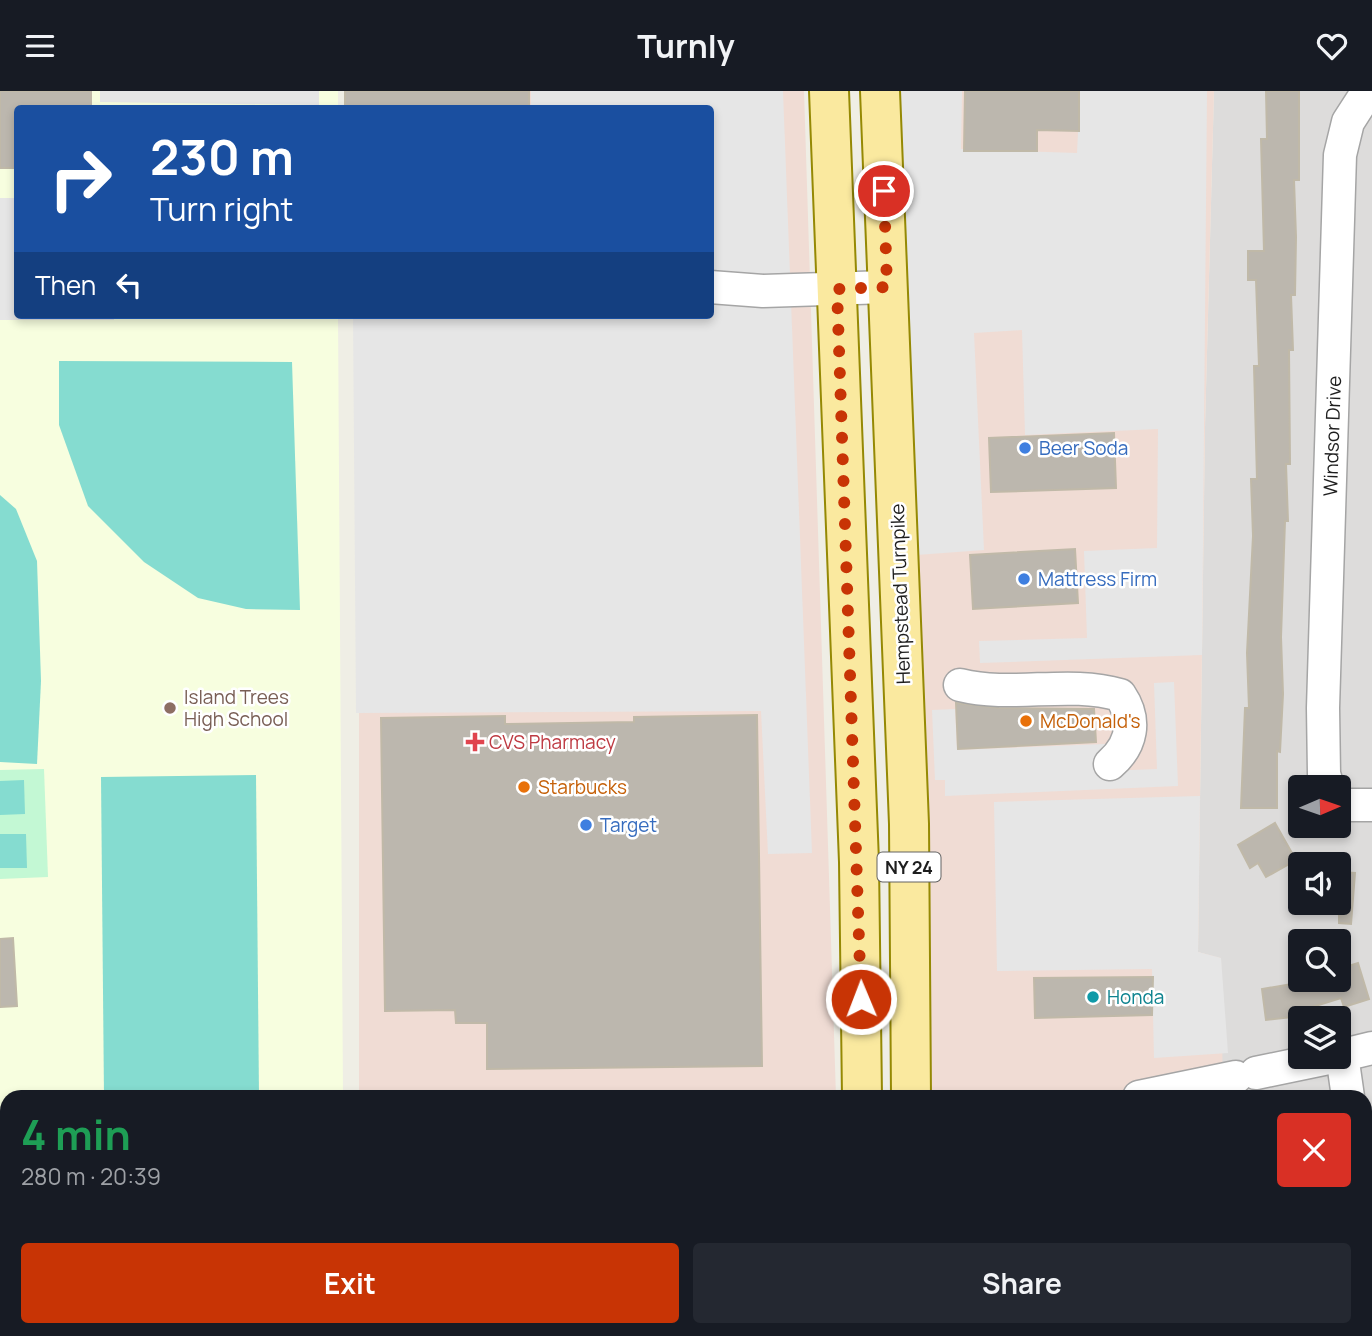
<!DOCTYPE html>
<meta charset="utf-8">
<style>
body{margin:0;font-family:Manrope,sans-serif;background:#242831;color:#f1f3f6;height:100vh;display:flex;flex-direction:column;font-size:26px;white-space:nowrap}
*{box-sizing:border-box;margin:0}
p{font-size:23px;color:#9ea1a6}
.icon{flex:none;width:38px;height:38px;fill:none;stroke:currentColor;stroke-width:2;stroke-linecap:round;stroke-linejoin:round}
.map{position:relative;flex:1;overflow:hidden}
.panel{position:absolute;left:0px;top:999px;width:1372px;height:247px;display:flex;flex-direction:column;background:#171b24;border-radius:21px 21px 0 0;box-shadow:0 4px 10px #0003}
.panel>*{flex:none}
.banner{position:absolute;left:14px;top:14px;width:700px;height:214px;border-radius:7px;box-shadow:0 4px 10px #0003;background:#1a4fa0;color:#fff;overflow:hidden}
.needle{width:46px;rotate:88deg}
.controls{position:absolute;left:1288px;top:684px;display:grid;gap:14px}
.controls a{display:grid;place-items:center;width:63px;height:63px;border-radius:7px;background:#171b24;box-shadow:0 4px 10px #0003;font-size:35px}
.pin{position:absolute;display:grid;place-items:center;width:60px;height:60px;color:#fff;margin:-30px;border:4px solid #fff;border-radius:50%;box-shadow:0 2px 7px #0007}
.me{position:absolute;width:77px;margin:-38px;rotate:359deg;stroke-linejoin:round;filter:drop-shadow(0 0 5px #0008)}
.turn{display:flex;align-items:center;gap:24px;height:147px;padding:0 21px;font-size:32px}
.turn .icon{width:91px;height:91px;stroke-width:2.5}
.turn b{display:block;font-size:49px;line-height:60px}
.then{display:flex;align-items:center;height:66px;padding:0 21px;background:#0003;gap:14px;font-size:26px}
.round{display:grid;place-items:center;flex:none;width:74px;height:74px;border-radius:7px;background:#242831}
.head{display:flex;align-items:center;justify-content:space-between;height:119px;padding:0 21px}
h1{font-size:42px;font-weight:700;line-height:52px;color:#1e9e55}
.action{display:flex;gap:14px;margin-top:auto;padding:14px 21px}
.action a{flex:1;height:80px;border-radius:7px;background:#c83405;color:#fff;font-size:28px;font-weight:700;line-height:80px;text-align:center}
.action a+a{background:#242831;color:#f1f3f6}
header{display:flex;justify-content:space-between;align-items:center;height:91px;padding:0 21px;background:#171b24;font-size:32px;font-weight:700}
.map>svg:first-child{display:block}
</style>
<header><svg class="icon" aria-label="menu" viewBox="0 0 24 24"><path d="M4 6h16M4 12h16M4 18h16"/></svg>Turnly<svg class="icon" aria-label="heart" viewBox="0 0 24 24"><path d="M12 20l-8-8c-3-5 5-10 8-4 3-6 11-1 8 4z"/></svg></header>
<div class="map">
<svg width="1372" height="1245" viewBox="0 0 1372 1245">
<rect width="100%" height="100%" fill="#efeee5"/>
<!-- residential -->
<g fill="#dddcdb" fill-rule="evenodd">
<path d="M1214 0H1372V1245H1224V1239H1365V1006H1222L1221 868 1198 861 1205 336ZM1300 696H1339V735H1300ZM1300 774H1339V812H1300ZM1300 850H1339V889H1300ZM1300 928H1339V966H1300Z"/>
<polygon points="0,1164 7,1164 7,1239 483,1239 484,1245 0,1245"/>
</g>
<!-- commercial -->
<g fill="#f0dcd4">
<polygon points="359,0 804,0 836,1006 359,1006 359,224 710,224 710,18 359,17"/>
<polygon points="887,0 1214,0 1205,336 1198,861 1221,867 1223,1006 929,1006"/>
<polygon points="917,1239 1229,1239 1230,1245 916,1245"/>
</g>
<!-- education -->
<polygon fill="#f7fedf" points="0,0 338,0 338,17 18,18 18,224 338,224 343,1006 7,1006 7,1164 0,1164"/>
<!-- park -->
<polygon fill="#c3f8d4" points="44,678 48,786 0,788 0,679"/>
<!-- pitch -->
<g fill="#85dcd0">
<polygon points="59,270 292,271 300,519 246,518 198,507 144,471 88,415 59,334"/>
<polygon points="0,404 16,418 37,470 41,590 37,673 0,671"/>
<polygon points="256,684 259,1006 104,1006 101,686"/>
<polygon points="24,689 25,723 0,724 0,690"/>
<polygon points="0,743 26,743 27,777 0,777"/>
</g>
<!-- parking -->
<g fill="#e6e6e6">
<polygon points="100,0 319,0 319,14 100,11"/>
<polygon points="531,0 783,0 812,762 768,763 761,620 356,622 353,224 710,224 710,18 531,17"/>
<polygon points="884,0 962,0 961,58 1077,62 1080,0 1207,0 1202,564 980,572 979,550 1087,547 1084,460 1157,457 1158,338 1025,344 1022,239 974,242 984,459 903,465"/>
<polygon points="0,107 17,107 18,224 114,224 114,229 0,229"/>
<polygon points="1174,591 1178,695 945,705 945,689 935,689 932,619 955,618 957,659 1105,653 1106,680 1157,678 1154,592"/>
<polygon points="1200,705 1198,861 1221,867 1228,962 1154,967 1152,878 997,880 994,711"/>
<rect x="554" y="1239" width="274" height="6"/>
<rect x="907" y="1239" width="156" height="6"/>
</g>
<!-- building -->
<g fill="#bcb7ae" stroke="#c0b9a8" stroke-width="2">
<polygon points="0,0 91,0 91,18 18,18 18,77 0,77"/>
<rect x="345" y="0" width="184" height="18"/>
<polygon points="965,0 1079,0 1079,40 1037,39 1037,60 964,60"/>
<polygon points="1266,0 1299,0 1299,89 1294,89 1296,146 1295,204 1291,204 1293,259 1289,259 1290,373 1286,373 1288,430 1285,430 1281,546 1283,603 1280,661 1277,660 1277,717 1241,717 1245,617 1249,617 1247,562 1253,445 1251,388 1257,388 1254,275 1259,275 1256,189 1248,189 1248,160 1264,160 1261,48 1267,48"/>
<polygon points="1114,342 1116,397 991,401 989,347"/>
<polygon points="1075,458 1078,512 973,518 970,464"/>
<polygon points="956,612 999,617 1094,618 1096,651 958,658"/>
<polygon points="757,624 762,975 487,978 487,932 456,932 455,919 385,920 381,627 505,625 505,633 634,631 634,626"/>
<polygon points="1275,732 1296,769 1266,786 1258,772 1250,777 1238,754"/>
<polygon points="1339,781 1355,782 1351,833 1339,832"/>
<polygon points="13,847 17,915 0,916 0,848"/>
<polygon points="1358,872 1369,908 1344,916 1341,907 1309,917 1310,924 1266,929 1262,898 1315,889 1339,889 1339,878"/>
<polygon points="1153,886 1152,924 1035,927 1034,887"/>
</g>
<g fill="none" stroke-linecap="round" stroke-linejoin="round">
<defs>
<g id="minor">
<polyline points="710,196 763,200 887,196"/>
<path d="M960 594C1013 607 1068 589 1120 604 1137 629 1132 654 1110 673"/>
<polyline points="1328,696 1324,683 1323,617 1340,64 1348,31 1368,0"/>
<polyline points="1339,714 1372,714"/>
<polyline points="1342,964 1348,1006"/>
<polyline points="1339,965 1372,957"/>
<polyline points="1256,982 1333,966"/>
<polyline points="1139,1006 1236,986"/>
<polyline points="1365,1208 1372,1208"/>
<polyline points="1362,1245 1362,1239"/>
</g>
<g id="major">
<polyline points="829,0 859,771 862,1006"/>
<polyline points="880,0 909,733 911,1006"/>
<polyline points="854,1245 854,1239"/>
<polyline points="906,1245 907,1239"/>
</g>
</defs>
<!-- minor casing -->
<use href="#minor" stroke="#a5a5a5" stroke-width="35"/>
<!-- major casing -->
<use href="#major" stroke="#958904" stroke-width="42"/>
<!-- minor -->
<use href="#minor" stroke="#fff" stroke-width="32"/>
<!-- major -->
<use href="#major" stroke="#fae99f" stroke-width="38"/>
</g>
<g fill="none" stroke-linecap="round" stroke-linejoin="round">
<!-- route -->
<polyline stroke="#c83405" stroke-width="12" stroke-dasharray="0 21.6" points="861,908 837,198 887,196 884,100"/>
</g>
<!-- markers -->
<g fill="#3f7fe0" stroke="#fff" stroke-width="2.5">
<circle cx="1025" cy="357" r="7"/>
<circle cx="1024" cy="488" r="7"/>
<circle cx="586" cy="734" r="7"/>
</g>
<circle fill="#8d6e63" stroke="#fff" stroke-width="2.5" cx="170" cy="617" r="7"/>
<g fill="#e8710a" stroke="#fff" stroke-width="2.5">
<circle cx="1026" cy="630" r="7"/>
<circle cx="524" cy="696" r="7"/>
</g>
<path fill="#e0444e" stroke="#fff" stroke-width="2.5" d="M471.5 640.5h7v7h7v7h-7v7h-7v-7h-7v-7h7z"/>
<circle fill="#0f9aa8" stroke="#fff" stroke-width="2.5" cx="1093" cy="906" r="7"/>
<g text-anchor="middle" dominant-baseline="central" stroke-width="5" stroke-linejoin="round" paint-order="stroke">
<!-- shield labels -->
<rect fill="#fff" stroke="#626262" stroke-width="2" x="877.5" y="761.5" width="63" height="29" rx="5"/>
<g font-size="18" font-weight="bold" fill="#1e1e1e">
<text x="909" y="776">NY 24</text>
</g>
<!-- street labels -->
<g font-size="19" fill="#1e1e1e" stroke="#fff">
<text transform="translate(1332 345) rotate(-88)">Windsor Drive</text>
<text transform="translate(900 503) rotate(-92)">Hempstead Turnpike</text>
</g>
<!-- shop labels -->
<g font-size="19" fill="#366cbe" stroke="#fff" text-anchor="start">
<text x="1039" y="357">Beer Soda</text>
<text x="1038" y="488">Mattress Firm</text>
<text x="600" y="734">Target</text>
</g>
<!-- education labels -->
<g font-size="19" fill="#785e54" stroke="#fff" text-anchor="start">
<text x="184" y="606">Island Trees<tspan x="184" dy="22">High School</tspan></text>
</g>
<!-- food labels -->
<g font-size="19" fill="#c56008" stroke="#fff" text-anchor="start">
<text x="1040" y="630">McDonald's</text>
<text x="538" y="696">Starbucks</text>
</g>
<!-- health labels -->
<g font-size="19" fill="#be3a42" stroke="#fff" text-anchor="start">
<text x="489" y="651">CVS Pharmacy</text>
</g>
<!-- culture labels -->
<g font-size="19" fill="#0d838f" stroke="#fff" text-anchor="start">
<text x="1107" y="906">Honda</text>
</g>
</g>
</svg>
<div class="controls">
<a><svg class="needle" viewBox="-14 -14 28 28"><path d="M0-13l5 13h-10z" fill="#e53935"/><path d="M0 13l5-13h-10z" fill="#9ea1a6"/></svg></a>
<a><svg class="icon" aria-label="sound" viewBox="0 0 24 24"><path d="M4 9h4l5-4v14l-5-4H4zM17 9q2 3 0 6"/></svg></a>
<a><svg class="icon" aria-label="search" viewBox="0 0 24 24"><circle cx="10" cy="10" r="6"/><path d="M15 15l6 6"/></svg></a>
<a><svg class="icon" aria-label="layers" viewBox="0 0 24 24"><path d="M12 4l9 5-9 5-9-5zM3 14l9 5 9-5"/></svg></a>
</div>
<div class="pin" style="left:884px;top:100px;background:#d93025"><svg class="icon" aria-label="arrive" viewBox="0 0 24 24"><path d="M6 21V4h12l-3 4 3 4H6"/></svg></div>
<svg class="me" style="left:861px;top:908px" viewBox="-20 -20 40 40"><circle r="17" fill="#c83405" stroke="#fff" stroke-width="3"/><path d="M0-11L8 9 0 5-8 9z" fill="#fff"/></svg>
<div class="banner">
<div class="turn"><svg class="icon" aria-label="right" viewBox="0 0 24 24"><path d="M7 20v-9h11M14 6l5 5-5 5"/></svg><div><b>230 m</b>Turn right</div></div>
<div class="then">Then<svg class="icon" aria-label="left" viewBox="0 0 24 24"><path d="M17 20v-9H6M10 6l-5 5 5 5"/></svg></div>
</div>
<section class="panel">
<div class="head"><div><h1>4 min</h1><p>280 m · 20:39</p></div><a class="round" style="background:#d93025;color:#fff"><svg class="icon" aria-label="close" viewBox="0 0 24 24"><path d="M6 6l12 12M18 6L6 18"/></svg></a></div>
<div class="action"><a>Exit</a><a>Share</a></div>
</section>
</div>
